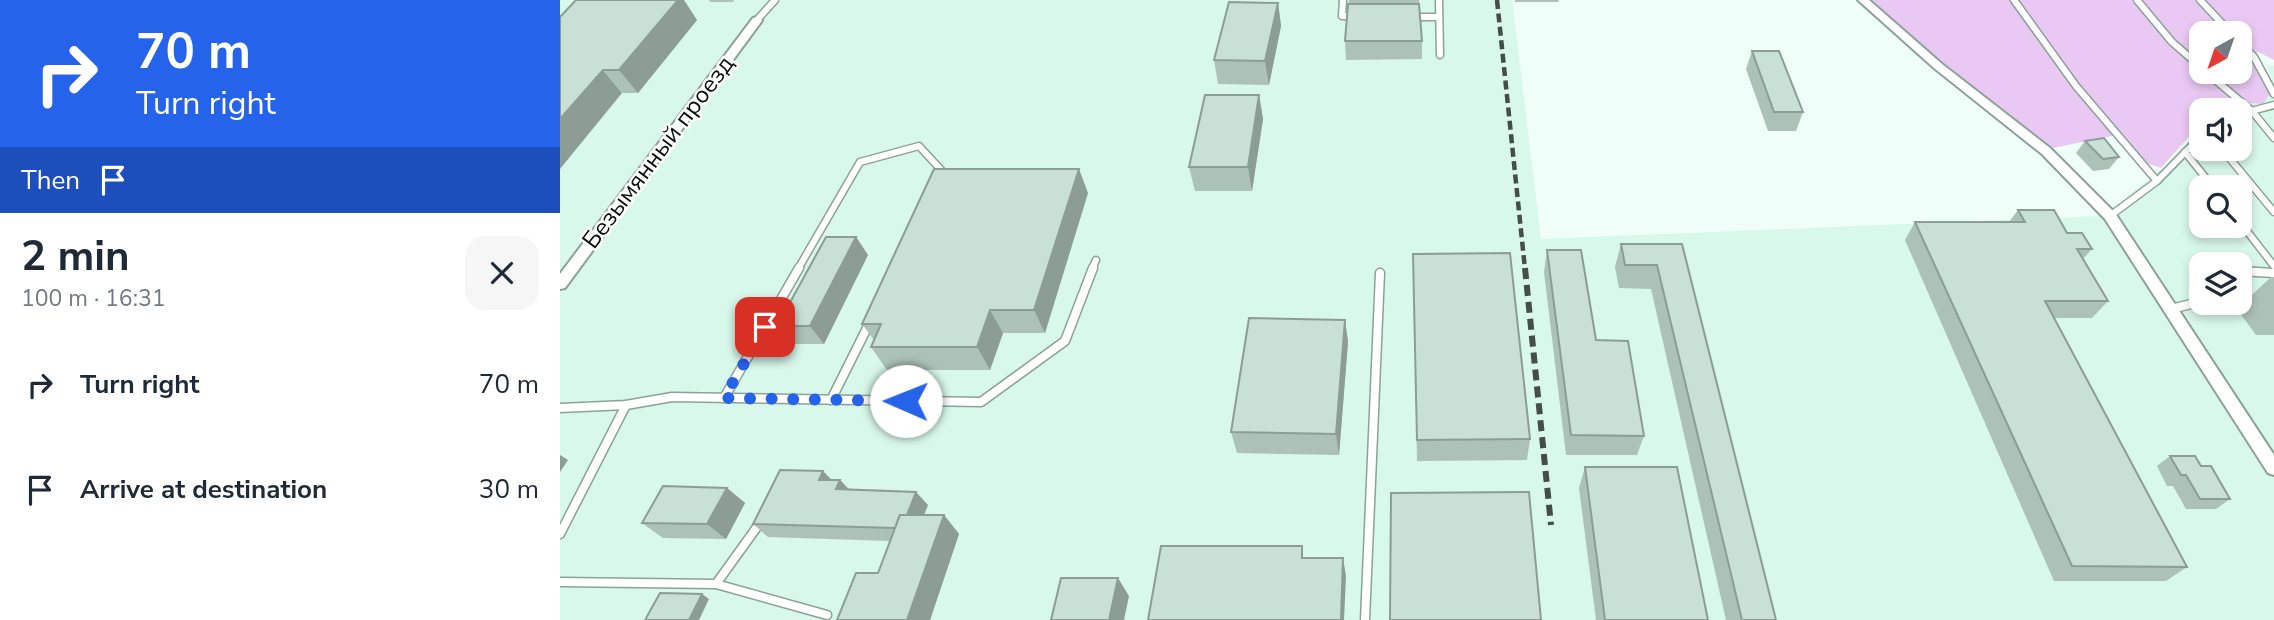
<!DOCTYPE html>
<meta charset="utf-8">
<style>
body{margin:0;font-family:"Nunito Sans",sans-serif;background:#f6f6f7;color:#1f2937;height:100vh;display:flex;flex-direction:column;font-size:26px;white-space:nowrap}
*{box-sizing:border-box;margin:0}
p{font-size:23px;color:#747a83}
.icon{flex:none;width:38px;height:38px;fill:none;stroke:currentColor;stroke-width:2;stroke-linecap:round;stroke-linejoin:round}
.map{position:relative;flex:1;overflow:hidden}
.drawer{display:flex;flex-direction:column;background:#fff;width:560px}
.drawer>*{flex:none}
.top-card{background:#2563eb;color:#fff;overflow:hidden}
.needle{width:46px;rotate:220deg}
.controls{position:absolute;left:1629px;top:21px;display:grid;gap:14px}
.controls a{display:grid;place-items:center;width:63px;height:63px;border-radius:14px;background:#fff;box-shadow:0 4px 10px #0003;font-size:35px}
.pin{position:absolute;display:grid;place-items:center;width:60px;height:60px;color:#fff;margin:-30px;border-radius:14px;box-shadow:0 4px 10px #0006}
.me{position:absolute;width:77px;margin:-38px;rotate:271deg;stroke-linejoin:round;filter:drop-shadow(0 0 5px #0008)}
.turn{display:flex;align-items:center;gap:24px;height:147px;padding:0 21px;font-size:32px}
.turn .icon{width:91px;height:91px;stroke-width:2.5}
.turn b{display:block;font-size:49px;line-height:60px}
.then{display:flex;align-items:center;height:66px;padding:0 21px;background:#0003;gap:14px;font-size:26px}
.round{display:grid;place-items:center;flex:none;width:74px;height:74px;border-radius:21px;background:#f6f6f7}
.headline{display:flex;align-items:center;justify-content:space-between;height:119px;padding:0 21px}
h1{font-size:42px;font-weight:700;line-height:52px}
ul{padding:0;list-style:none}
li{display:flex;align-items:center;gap:21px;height:105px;padding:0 21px}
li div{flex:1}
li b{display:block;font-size:26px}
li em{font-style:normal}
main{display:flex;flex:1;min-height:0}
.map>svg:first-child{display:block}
</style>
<main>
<section class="drawer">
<div class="top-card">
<div class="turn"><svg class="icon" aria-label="right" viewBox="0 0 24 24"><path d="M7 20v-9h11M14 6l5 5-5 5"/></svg><div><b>70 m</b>Turn right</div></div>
<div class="then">Then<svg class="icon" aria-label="arrive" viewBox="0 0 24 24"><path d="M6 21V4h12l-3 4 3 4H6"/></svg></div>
</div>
<div class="headline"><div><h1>2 min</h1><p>100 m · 16:31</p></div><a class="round"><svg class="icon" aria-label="close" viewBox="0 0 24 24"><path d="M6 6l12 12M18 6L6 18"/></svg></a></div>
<ul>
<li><svg class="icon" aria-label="right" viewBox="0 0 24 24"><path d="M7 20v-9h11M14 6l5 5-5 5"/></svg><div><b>Turn right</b></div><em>70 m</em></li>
<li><svg class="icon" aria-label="arrive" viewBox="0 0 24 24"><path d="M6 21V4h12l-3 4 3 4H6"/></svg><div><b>Arrive at destination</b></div><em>30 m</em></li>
</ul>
</section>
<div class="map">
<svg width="1714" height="620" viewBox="0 0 1714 620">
<rect width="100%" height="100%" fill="#f0fef9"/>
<!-- built -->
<path fill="#d8f8eb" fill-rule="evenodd" d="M0 0H952L981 239 1542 216 1641 139 1642 149H1680L1679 110 1714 83 1706 65 1714 66V620H0ZM1642 187H1680V226H1642ZM1642 264H1680V303H1642Z"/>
<!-- green -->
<path fill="#e9c9f3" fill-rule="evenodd" d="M1306 0H1714V60L1698 52 1687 55 1710 93 1703 104 1681 102 1664 110H1642L1641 123 1601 168 1586 163 1562 134 1493 148 1408 86ZM1642 33H1680V72H1642Z"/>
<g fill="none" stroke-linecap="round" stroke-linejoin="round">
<defs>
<g id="service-far1">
<polyline points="783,0 782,16 796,17"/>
<polyline points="879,0 880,55"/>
<polyline points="1454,0 1516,86 1597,181"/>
<polyline points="1577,0 1612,42 1642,68"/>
<polyline points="1640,0 1671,33"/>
<polyline points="850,17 879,17"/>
<polyline points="197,20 215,0"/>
<polyline points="1680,42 1694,57 1714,94"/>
<polyline points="1646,72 1692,111 1714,138"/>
<polyline points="1680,114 1714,105"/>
<polyline points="1662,149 1714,212"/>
<polyline points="1625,152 1653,187"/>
<polyline points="1550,216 1597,181 1642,135"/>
<polyline points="1680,222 1714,266"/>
<polyline points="238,269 300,162 359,146 383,172 381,176"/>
<polyline points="532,269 536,260"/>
</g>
<g id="service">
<polyline points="1680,271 1714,273"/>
<polyline points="1611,309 1635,303 1642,298"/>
<polyline points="164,398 239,268"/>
<polyline points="271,400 310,322"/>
<polyline points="0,408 66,405 112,397 421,402 505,341 533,268"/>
<polyline points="0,534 66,405"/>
<polyline points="0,582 156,584 267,615"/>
<polyline points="156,584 202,520"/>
<polyline points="805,620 820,273"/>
</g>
<g id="minor">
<polygon points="1298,0 1309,0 1382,64 1490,148 1555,213 1714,455 1714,475 1708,473 1545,219 1482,154 1374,68"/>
<polygon points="197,17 202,20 201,22 5,288 0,289 0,274 193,18"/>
</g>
</defs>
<!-- service-far1 casing -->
<use href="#service-far1" stroke="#8ca299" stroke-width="9"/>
<!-- service casing -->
<use href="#service" stroke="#8ca299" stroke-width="11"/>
<!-- minor casing -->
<use href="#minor" stroke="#8ca299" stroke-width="4"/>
<!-- service-far1 -->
<use href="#service-far1" stroke="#fff" stroke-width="6"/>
<!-- service -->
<use href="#service" stroke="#fff" stroke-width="8"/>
<!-- minor -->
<use href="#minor" fill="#fff" fill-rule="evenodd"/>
<!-- rail-far1 -->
<polyline stroke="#444d4a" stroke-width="4.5" stroke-dasharray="9 4.5" stroke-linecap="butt" points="937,0 965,269"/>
<!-- rail -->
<polyline stroke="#444d4a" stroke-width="6" stroke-dasharray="11 6" stroke-linecap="butt" points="965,268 991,525"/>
</g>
<!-- wall -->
<g fill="#acc1b8">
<polygon points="149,0 174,0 173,2 150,2"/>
<polygon points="789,0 859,0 862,41 862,59 786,60 785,41"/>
<polygon points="955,0 999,0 998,2 955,2"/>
<polygon points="718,3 721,26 709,85 658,84 654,60"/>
<polygon points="0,17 137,20 78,93 62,93"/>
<polygon points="1192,51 1243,112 1236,131 1208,131 1186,69"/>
<polygon points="699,95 703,119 692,191 635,191 629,167"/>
<polygon points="1525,141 1559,157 1549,169 1533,171 1516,153"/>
<polygon points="528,193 485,333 443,333 430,370 327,370 311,347 314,340 302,324"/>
<polygon points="1458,210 1507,233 1532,249 1523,259 1548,301 1532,318 1494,318 1627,567 1606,581 1494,581 1345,240 1355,222 1449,222"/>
<polygon points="296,237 308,255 264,344 232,344 217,326"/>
<polygon points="1061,244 1122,244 1216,620 1166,620 1091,289 1059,288 1055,267"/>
<polygon points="987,250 1036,340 1084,436 1077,455 1006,455 984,272"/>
<polygon points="853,254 970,439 967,460 857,461"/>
<polygon points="1711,277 1714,277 1714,335 1696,335 1677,309"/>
<polygon points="785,320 788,342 779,455 677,453 671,432"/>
<polygon points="1610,456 1641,466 1670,499 1656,509 1626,509 1613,486 1607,486 1597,466"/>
<polygon points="1025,467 1148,620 1036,620 1019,488"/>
<polygon points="263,471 272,480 280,480 290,490 368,505 364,515 384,515 399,534 370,620 277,620 318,573 330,541 208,537 193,524"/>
<polygon points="167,488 185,503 166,539 103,538 82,523"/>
</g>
<!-- shaded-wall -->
<g fill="#8c9d96">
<polygon points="118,0 124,0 137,20 78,93 59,70"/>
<polygon points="718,3 721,26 709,85 705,61"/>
<polygon points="43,70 62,93 0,169 0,119"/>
<polygon points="699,95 703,119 692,191 688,167"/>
<polygon points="519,169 528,193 485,333 474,310"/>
<polygon points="296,237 308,255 264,344 250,326"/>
<polygon points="430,310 443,333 430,370 417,347"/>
<polygon points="785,320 788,342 779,455 776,434"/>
<polygon points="0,455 8,460 0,472"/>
<polygon points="263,471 276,485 259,480"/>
<polygon points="280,480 293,494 276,489"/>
<polygon points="167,488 185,503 166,539 147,524"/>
<polygon points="356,492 368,505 353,541 341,528"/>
<polygon points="384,515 399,534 370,620 347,620"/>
<polygon points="783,558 786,576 784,620 781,620"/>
<polygon points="558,578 569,596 564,620 549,620"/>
<polygon points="142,594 149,599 139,620 129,620"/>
</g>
<!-- building -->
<g fill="#c8e0d6" stroke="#8c9d96" stroke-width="2">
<polygon points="16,0 118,0 59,70 43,70 0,119 0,17"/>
<polygon points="669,2 718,3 705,61 654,60"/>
<polygon points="788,4 859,4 862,41 785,41"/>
<polygon points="1192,51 1219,51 1243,112 1214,112"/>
<polygon points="645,95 699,95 688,167 629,167"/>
<polygon points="1544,138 1559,157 1543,159 1525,141"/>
<polygon points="374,169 519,169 474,310 430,310 417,347 311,347 321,324 302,324"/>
<polygon points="1458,210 1494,210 1507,233 1522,233 1532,249 1517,249 1548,301 1485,301 1627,567 1512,566 1355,222 1465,222"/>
<polygon points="266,237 296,237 250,326 217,326"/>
<polygon points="1061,244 1122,244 1216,620 1182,620 1097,265 1065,265"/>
<polygon points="987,250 1021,250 1036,340 1068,341 1084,436 1011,435"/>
<polygon points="950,253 970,439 857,440 853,254"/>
<polygon points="689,318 785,320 776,434 671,432"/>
<polygon points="1610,456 1635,456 1641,466 1651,466 1670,499 1640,499 1626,475 1621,475"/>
<polygon points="1025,467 1117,467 1148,620 1045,620"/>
<polygon points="220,470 263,471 259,480 280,480 276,489 356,492 347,515 340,515 335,528 193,524"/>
<polygon points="103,486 167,488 147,524 82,523"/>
<polygon points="969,492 981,620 830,620 831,493"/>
<polygon points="340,515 384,515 347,620 277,620 296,573 318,573"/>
<polygon points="601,546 742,546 742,558 783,558 781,620 588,620"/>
<polygon points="501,578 558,578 549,620 491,620"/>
<polygon points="100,593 142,594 129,620 85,620"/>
</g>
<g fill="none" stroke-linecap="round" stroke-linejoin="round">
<!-- route -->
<polyline stroke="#2563eb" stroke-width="12" stroke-dasharray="0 21.6" points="205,327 164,398 346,401"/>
</g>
<g text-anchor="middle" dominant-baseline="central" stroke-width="5" stroke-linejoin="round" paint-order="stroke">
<!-- street labels -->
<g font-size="24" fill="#070f0c" stroke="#fff">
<text transform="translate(98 152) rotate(-53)">Безымянный проезд</text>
</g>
</g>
</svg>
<div class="controls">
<a><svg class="needle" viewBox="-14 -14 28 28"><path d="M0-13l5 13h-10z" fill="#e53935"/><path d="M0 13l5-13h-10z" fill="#747a83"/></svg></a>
<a><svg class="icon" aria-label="sound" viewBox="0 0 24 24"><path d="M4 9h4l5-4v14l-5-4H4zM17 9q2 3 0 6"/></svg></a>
<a><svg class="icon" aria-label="search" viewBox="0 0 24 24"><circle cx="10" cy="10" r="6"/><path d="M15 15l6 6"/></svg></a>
<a><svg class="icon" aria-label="layers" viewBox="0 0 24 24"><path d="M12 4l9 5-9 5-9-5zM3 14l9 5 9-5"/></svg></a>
</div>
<div class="pin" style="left:205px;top:327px;background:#d93025"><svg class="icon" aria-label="arrive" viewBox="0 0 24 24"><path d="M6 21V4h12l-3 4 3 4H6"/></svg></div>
<svg class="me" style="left:346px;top:401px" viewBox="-20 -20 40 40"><circle r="19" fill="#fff"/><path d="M0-13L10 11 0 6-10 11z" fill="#2563eb"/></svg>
</div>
</main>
